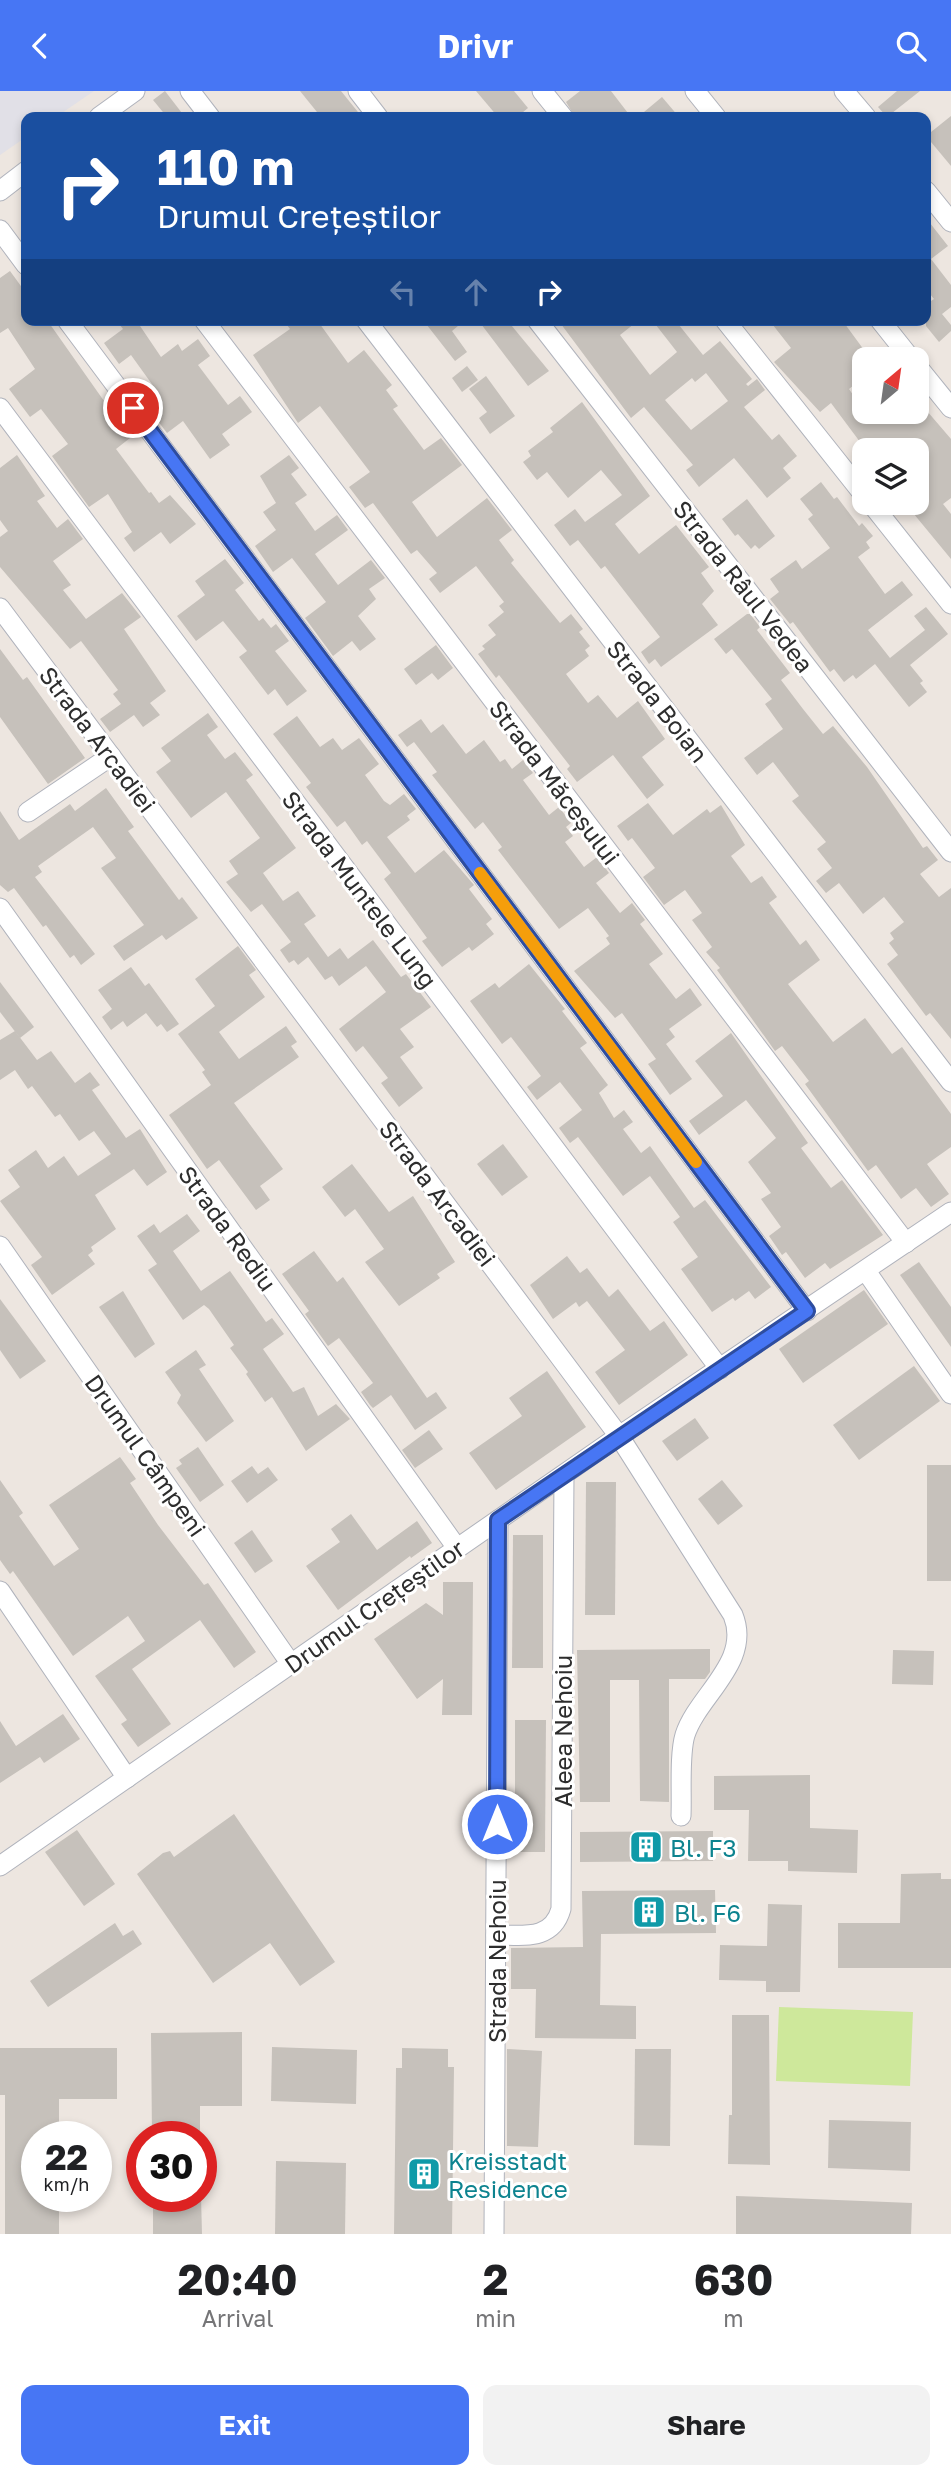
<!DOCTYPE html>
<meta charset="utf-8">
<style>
body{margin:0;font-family:"Golos Text",sans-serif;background:#f2f2f2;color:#202124;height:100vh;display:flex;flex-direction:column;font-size:26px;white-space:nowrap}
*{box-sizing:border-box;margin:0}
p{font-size:23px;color:#757577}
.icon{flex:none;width:38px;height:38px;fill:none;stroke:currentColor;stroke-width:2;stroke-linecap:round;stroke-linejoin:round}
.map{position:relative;height:2143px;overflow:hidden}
.panel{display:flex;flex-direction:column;background:#fff;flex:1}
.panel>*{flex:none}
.top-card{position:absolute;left:21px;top:21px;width:910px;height:214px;border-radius:14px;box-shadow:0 4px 10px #0003;background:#1a4fa0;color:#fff;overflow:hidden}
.needle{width:46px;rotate:29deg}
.controls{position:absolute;left:852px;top:256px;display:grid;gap:14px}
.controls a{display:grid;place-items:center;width:77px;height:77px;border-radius:14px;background:#fff;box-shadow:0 4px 10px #0003;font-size:35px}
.speed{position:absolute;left:21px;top:2030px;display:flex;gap:14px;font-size:35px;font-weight:700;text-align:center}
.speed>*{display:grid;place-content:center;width:91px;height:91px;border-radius:50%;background:#fff;box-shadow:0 4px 10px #0003;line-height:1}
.speed small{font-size:18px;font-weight:400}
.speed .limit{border:10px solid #d22;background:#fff;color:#111}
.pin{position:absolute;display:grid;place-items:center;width:60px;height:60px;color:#fff;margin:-30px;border:4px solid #fff;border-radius:50%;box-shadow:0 2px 7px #0007}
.me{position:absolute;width:77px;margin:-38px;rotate:0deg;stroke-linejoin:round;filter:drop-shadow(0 0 5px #0008)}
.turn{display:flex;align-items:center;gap:24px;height:147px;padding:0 21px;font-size:32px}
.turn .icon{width:91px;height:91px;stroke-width:2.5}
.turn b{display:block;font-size:49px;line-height:60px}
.lanes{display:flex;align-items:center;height:66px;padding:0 21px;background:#0003;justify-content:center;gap:35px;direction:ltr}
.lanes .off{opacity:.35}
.eta{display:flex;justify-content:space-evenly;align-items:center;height:119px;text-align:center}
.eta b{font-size:42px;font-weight:700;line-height:49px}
.action{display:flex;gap:14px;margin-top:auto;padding:14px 21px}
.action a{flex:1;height:80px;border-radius:14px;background:#4776f4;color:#fff;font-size:28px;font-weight:700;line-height:80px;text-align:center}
.action a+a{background:#f2f2f2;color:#202124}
header{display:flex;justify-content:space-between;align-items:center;height:91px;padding:0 21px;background:#4776f4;color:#fff;font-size:32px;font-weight:700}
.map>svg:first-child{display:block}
</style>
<header><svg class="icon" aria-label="back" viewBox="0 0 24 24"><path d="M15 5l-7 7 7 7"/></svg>Drivr<svg class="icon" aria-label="search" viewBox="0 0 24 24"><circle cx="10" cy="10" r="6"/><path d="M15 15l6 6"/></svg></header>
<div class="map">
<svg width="951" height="2143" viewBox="0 0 951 2143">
<rect width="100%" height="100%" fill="#ede6e0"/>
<!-- industrial -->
<polygon fill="#e1e0e7" points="0,0 94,0 56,26 26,26 26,46 0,64"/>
<!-- pitch -->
<polygon fill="#cee89b" points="779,1916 913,1921 910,1995 776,1990"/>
<!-- building -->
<g fill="#c6c1bb" fill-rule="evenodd">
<polygon points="165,0 185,26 167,26 153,9"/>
<polygon points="300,0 341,0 362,26 321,26"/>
<polygon points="476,0 514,0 528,17 517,26 498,26"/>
<polygon points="580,0 611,0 631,26 575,26 566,11"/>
<polygon points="897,0 920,0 887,26 878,16"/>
<polygon points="662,6 679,26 638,26"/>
<polygon points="951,25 951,75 926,45"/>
<polygon points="926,127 948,155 931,168 951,194 951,216 942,223 951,234 951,240 939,251 926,235 926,204 931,210 934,208 926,198"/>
<polygon points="10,180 26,202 26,229 47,229 130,347 116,358 149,402 151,401 159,412 170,404 196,433 170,453 161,441 134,461 124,447 132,441 108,403 89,416 52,365 68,353 41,318 30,326 9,298 35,278 8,237 0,242 0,187"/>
<polygon points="116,229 136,229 161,266 178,253 182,260 198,248 210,265 198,274 228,314 240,305 252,321 222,343 230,354 210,368 183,330 167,342 145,313 159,303 131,264 119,273 104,252 123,238"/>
<polygon points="283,229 317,229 348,272 364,259 392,294 386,299 398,315 393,318 424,359 441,347 462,374 412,411 437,446 487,407 512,439 499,449 514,469 511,472 560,532 571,523 583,538 579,541 590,555 585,559 589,565 566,583 588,612 598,604 617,627 638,610 665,648 642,666 664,694 647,708 613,664 577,691 567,678 570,675 499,584 496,587 478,563 485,558 482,555 496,544 488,534 504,521 499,515 504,511 476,475 440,502 429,488 437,482 417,459 411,463 373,412 365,417 349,396 370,381 320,315 298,332 253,264 290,238"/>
<polygon points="423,229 465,229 452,240 467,261 455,270"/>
<polygon points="478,229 507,229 549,280 528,295"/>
<path d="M558 229H639L620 244 650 284 677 261 652 229H675L703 264 720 250 752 288 746 293 748 295 757 288 765 299 744 316 772 349 779 343 797 365 783 377 791 387 767 407 734 367 699 396 686 379 693 374 644 316 631 327ZM706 282 728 310 691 339 665 309 692 287 695 291Z"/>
<polygon points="769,229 842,229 864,259 864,286 849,298 864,320 927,320 951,348 951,407 943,413 951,423 951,468 904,411 917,411 917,359 905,359 899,350 887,359 866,359 831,312 820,321 774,271 791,257"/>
<polygon points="467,275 478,289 462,301 452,287"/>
<polygon points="486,285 515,325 490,343 479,327 487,321 469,298"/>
<polygon points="582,311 650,405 615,433 639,463 676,434 709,476 701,482 714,500 702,513 718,534 661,576 655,568 649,573 641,561 660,546 605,475 601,478 578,449 570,455 554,434 575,418 585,431 622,404 601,379 568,407 547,381 537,389 523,371 531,365 528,360 553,341 550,337"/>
<polygon points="17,364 45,405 37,410 57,437 68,428 83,448 53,470 71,494 63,499 86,528 122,502 141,526 124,538 166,600 150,612 160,624 143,636 134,624 110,641 100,628 121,613 113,603 118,599 81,550 70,558 0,476 0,446 8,440 0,429 0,377"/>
<polygon points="289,364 299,377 291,383 307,404 295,412 315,440 337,424 348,439 315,463 338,494 371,469 385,487 369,498 376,508 358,525 376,548 360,560 352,550 333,565 305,527 326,511 292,467 273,481 255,455 276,439 263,421 276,412 260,385"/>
<polygon points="821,391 834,408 837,406 859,435 862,432 873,445 866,451 870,457 858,466 885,503 902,490 913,504 868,539 890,567 925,539 914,525 926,516 948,543 910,574 923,590 920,592 927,601 909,616 875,573 856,588 853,584 844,591 834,578 830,581 793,531 790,533 770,508 779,501 770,488 796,469 802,478 830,457 808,428 813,424 800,408"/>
<polygon points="747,408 775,445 759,458 755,454 751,458 738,443 735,445 722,428"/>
<polygon points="225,468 244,492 235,499 259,530 263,527 271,537 276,533 289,550 275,560 307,600 287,615 275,598 268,604 239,566 247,560 223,530 196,550 177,525 205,504 195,490"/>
<polygon points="747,523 750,523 760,536 757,539 790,582 781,589 803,618 823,643 833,635 867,676 923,757 927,755 938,769 920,783 939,806 951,797 951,948 930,922 926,925 887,873 898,864 889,852 894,848 890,842 904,831 884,806 863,823 839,792 826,802 816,790 832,777 817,758 826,751 792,710 799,705 773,671 757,684 744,667 783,638 765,613 772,608 732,558 726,563 714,548"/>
<polygon points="436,554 453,577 438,589 432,582 416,594 404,578"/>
<polygon points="0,558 23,589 27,586 85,667 48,693 0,626"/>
<polygon points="208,622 218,636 207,644 225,668 235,661 253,684 246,689 296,757 263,782 283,810 298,800 316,825 304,833 328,866 340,857 348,868 373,849 401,886 406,883 431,916 400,938 414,956 400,966 423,997 399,1016 381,992 388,987 363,955 356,961 339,938 386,901 366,875 339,895 332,885 325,889 308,866 298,874 294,869 289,872 280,859 291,851 262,813 251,821 226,791 238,783 229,770 260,747 226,701 191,727 156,681 171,670 161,657"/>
<polygon points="297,625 320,656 333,647 342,659 359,647 379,673 365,684 384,710 390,714 404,703 416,718 407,725 410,729 387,746 415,782 444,759 474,794 469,798 492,828 486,833 494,843 472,860 469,856 442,876 422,850 427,847 384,788 391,782 367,750 362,754 345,730 337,736 306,696 311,692 273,643"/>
<polygon points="421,628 431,642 443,633 466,663 484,649 500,671 505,668 512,678 523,669 533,682 523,689 549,724 559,716 571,732 566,736 573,745 565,751 584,776 597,766 609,782 596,792 620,822 632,812 645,829 640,833 663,863 649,873 676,908 690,897 702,914 669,938 675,946 666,953 692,988 670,1004 648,973 656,968 622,922 615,927 574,880 610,853 606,847 609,845 588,817 559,838 498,759 502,756 483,731 475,738 432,684 437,681 414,651 407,656 398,644"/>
<polygon points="106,697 134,736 128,740 179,809 182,806 198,827 166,849 162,844 124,870 113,855 144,834 101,777 116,767 93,736 38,775 42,781 35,786 95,863 81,874 74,864 70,867 46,834 43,836 14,797 8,801 0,794 0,720 19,749 70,713 75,720"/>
<polygon points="648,712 673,744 707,718 710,722 721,714 745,754 731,765 751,792 762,785 777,806 769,812 800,854 806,849 820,869 788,893 833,951 865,927 892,963 902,956 951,1023 951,1056 927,1073 949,1103 931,1116 916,1097 901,1108 876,1074 868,1080 805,993 809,990 782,955 775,960 717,879 720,877 706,861 712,856 692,829 702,822 685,799 664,814 643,786 655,777 632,747 628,750 617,735"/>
<polygon points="238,855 256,879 249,884 265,906 219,941 239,968 286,935 297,951 291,955 299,966 234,1012 283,1078 260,1095 270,1109 256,1119 219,1069 207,1078 169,1024 211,994 202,981 205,979 178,943 215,915 195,888"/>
<polygon points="529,873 565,918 562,920 587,952 580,957 608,994 599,1002 614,1027 624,1019 633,1031 623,1038 641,1062 650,1055 694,1117 705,1109 771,1196 755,1208 749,1200 735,1210 733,1207 712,1221 681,1178 698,1166 673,1131 680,1126 650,1085 623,1105 578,1046 570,1052 559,1037 582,1019 560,991 537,1009 527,996 541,985 511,946 502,953 470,910 495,892 499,897"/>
<polygon points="131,876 145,895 149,892 179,933 167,941 161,933 157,936 146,922 127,936 123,930 111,939 102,926 112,918 98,899"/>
<polygon points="0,891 34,936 20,947 0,921"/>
<polygon points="15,940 37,969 51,960 75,992 90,981 100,994 92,999 126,1047 140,1038 167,1081 147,1095 134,1078 95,1104 116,1138 91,1156 93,1160 88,1164 95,1173 52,1204 31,1174 42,1166 0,1110 20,1096 8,1079 36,1059 48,1077 64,1065 78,1085 111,1063 94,1040 79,1050 60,1023 55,1026 32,995 28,998 15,979 0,989 0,949"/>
<polygon points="731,942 808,1052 801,1057 831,1097 842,1089 883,1144 830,1178 825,1172 805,1187 786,1161 782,1164 769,1145 781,1136 761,1108 771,1102 748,1071 776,1047 746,1009 699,1044 689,1030 723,1005 695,970"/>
<polygon points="503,1053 528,1086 502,1105 477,1073"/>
<polygon points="352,1073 389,1121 413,1105 455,1171 437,1183 440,1187 399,1215 365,1171 384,1158 355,1118 345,1126 322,1096"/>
<polygon points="187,1123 200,1140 173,1160 201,1200 230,1180 266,1231 272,1227 284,1243 263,1258 293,1301 304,1296 318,1325 336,1313 350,1328 306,1360 272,1306 265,1311 246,1283 248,1281 230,1257 234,1254 209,1218 204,1214 183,1229 148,1179 157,1173 137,1145 154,1133 160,1142"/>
<polygon points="314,1160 337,1191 343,1186 427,1307 436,1301 447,1317 415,1339 391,1304 373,1317 370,1314 361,1301 373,1292 339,1247 328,1255 305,1223 309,1220 282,1183"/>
<polygon points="567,1165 580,1182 587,1177 609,1206 618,1198 650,1240 664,1230 688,1264 619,1314 595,1281 625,1259 587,1210 579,1216 576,1211 553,1228 530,1194"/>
<polygon points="919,1171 951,1216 951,1256 900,1184"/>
<polygon points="864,1199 888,1233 803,1292 779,1258"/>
<polygon points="123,1200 155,1253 135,1267 99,1216"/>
<polygon points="0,1208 46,1270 20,1288 0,1259"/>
<polygon points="196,1259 206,1274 199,1278 234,1330 206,1351 177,1312 181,1304 165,1281"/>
<polygon points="914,1275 940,1310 859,1369 833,1334"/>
<polygon points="547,1280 586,1336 496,1399 469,1362 522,1325 509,1307"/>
<polygon points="695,1327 709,1347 677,1370 662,1350"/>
<polygon points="429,1339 443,1358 415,1377 402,1359"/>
<polygon points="198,1356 224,1394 200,1411 176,1377 182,1373 179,1369"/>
<polygon points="120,1366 136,1388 130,1392 158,1434 204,1494 208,1492 256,1561 234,1577 200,1529 132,1578 171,1633 138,1656 121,1633 127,1629 95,1585 145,1550 128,1525 73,1565 13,1480 10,1483 0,1469 0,1389 23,1422 19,1425 54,1475 79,1458 49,1414"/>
<rect x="927" y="1374" width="24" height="116"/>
<polygon points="252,1375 258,1383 268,1376 278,1389 247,1412 231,1390"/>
<polygon points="722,1389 743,1415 718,1434 698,1408"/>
<polygon points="586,1391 616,1391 615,1524 585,1524"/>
<polygon points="351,1423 377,1459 417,1430 432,1452 411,1467 410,1465 338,1519 306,1475 340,1451 331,1438"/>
<polygon points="252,1439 273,1470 255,1482 234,1452"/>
<polygon points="513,1444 543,1444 543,1577 512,1577"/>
<polygon points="443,1491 473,1491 472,1624 442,1624 443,1588 417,1608 374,1548 426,1512 443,1524"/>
<polygon points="710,1558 710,1581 705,1588 669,1588 669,1711 640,1710 639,1589 610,1589 610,1711 580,1711 577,1559"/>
<polygon points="893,1559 934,1560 933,1594 892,1593"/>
<polygon points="63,1623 80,1648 44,1672 40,1666 0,1692 0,1630 16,1655"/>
<polygon points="515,1629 546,1629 545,1761 515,1761"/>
<polygon points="810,1684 810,1737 858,1739 857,1782 788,1780 788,1770 748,1770 749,1719 714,1719 714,1685"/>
<polygon points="234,1723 335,1871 300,1895 270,1852 213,1892 137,1783 163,1762 170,1760 174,1766"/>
<polygon points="77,1739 115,1793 84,1815 45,1761"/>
<polygon points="713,1740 713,1770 580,1771 580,1741"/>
<polygon points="941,1782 941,1788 951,1788 951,1877 838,1877 838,1832 900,1832 901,1783"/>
<polygon points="715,1799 716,1842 601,1843 600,1914 636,1915 636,1948 535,1947 536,1898 511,1898 511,1857 583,1856 582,1800"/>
<polygon points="768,1813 802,1814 800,1901 766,1901 766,1890 719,1889 720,1854 767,1855"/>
<polygon points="115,1832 123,1845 133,1839 142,1853 48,1916 30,1890"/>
<polygon points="732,1924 769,1924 770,2074 728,2073 729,2024 732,2024"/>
<polygon points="242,1941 242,2015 200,2015 200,2046 152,2046 151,1942"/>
<polygon points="272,1956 357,1959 356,2013 271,2010"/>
<polygon points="0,1957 117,1957 117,2008 59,2008 59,2046 37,2046 37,2105 59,2105 59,2143 5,2143 5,2004 0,2004"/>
<polygon points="402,1957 448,1958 448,1976 454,1976 452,2143 394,2143 396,1977 402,1977"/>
<polygon points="507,1958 542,1960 538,2056 507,2055"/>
<polygon points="635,1958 671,1958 670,2055 634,2054"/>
<polygon points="829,2029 911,2031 910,2080 828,2077"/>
<polygon points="276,2070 346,2072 345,2143 275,2143"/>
<polygon points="153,2105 201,2105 202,2143 153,2143"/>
<polygon points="736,2105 912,2112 911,2143 736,2143"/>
</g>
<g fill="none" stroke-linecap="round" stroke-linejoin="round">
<defs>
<g id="street">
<polyline points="190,0 210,26"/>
<polyline points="358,0 378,26"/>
<polyline points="542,0 563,26"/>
<polyline points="695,0 716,26"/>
<polyline points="844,0 866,26"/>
<polyline points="99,26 135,0"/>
<polyline points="0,100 26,80"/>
<polyline points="926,100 951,131"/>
<polyline points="0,139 26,174"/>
<polyline points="67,229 807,1220"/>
<polyline points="204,229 906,1152"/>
<polyline points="366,229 951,991"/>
<polyline points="537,229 951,761"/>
<polyline points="725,229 864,404"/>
<polyline points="880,229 911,268"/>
<polyline points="917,275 951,317"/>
<polyline points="0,317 720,1278"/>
<polyline points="870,411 951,513"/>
<path d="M0 517 619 1345 733 1524C752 1571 698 1604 685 1644 679 1664 682 1702 681 1725"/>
<polyline points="28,721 111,665"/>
<polyline points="0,817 457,1457"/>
<polyline points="0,1155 291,1573"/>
<polyline points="866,1180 951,1303"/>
<polyline points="0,1500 127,1687"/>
<polyline points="0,1775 619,1345 951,1121"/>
<path d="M496 1844C523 1844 552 1850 561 1818L564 1384"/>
<polyline points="494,2143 498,1429"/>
</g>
</defs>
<!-- street casing -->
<use href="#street" stroke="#b0b3bc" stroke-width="21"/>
<!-- street -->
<use href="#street" stroke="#fff" stroke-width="19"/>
</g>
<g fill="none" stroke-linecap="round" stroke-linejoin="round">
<defs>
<polyline id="route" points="133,317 807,1220 498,1429 497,1733"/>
</defs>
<!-- route casing -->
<use href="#route" stroke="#2e4d9f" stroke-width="18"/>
<!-- route -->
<use href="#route" stroke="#4776f4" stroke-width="12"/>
<!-- slow -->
<polyline stroke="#f59e0b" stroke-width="12" points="480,782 696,1071"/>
</g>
<!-- icons -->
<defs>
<symbol id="building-square" viewBox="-11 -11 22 22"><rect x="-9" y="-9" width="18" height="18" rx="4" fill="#0f9aa8" stroke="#fff"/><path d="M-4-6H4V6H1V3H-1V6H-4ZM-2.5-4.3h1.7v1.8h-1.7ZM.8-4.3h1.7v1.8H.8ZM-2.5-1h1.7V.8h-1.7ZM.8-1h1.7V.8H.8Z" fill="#fff"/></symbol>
</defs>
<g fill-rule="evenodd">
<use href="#building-square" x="627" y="1737" width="38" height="38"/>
<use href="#building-square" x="630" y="1802" width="38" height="38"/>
<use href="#building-square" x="405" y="2064" width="38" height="38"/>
</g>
<g text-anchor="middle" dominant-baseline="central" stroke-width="6" stroke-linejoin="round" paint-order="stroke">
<!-- street labels -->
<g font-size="24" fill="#2d2d2d" stroke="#fff">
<text transform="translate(744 495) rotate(52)">Strada Râul Vedea</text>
<text transform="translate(658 610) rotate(52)">Strada Boian</text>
<text transform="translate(98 648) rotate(53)">Strada Arcadiei</text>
<text transform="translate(555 691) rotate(53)">Strada Măceșului</text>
<text transform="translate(360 798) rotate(53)">Strada Muntele Lung</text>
<text transform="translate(438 1102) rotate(53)">Strada Arcadiei</text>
<text transform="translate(228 1137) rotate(54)">Strada Rediu</text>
<text transform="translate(146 1364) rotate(55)">Drumul Câmpeni</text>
<text transform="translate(374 1515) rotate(-35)">Drumul Crețeștilor</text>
<text transform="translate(562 1640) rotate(-90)">Aleea Nehoiu</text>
<text transform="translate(496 1870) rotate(-90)">Strada Nehoiu</text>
</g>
<!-- culture labels -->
<g font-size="24" fill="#0d838f" stroke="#fff" text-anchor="start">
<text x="670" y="1756">Bl. F3</text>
<text x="674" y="1821">Bl. F6</text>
<text x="448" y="2069">Kreisstadt<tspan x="448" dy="28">Residence</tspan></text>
</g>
</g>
</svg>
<div class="controls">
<a><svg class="needle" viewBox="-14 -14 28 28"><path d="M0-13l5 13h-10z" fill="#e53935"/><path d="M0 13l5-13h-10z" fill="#757577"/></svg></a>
<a><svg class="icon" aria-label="layers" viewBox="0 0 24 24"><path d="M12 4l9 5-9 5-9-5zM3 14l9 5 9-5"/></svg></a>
</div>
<div class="speed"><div>22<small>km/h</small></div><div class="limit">30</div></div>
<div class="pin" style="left:133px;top:317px;background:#d93025"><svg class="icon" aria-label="arrive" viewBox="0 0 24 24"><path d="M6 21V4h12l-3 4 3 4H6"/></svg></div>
<svg class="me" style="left:497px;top:1733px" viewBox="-20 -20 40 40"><circle r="17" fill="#4776f4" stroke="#fff" stroke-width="3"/><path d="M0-11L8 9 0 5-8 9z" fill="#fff"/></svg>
<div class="top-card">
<div class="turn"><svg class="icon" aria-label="right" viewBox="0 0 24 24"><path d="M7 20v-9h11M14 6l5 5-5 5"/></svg><div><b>110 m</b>Drumul Crețeștilor</div></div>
<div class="lanes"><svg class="icon off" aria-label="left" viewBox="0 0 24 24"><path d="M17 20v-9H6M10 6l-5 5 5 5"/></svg><svg class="icon off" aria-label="ahead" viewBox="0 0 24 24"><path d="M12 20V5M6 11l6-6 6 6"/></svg><svg class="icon" aria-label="right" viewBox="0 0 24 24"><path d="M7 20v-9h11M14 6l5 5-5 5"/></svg></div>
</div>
</div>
<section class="panel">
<div class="eta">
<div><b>20:40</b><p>Arrival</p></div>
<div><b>2</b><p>min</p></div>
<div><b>630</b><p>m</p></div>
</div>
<div class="action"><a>Exit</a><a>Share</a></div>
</section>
